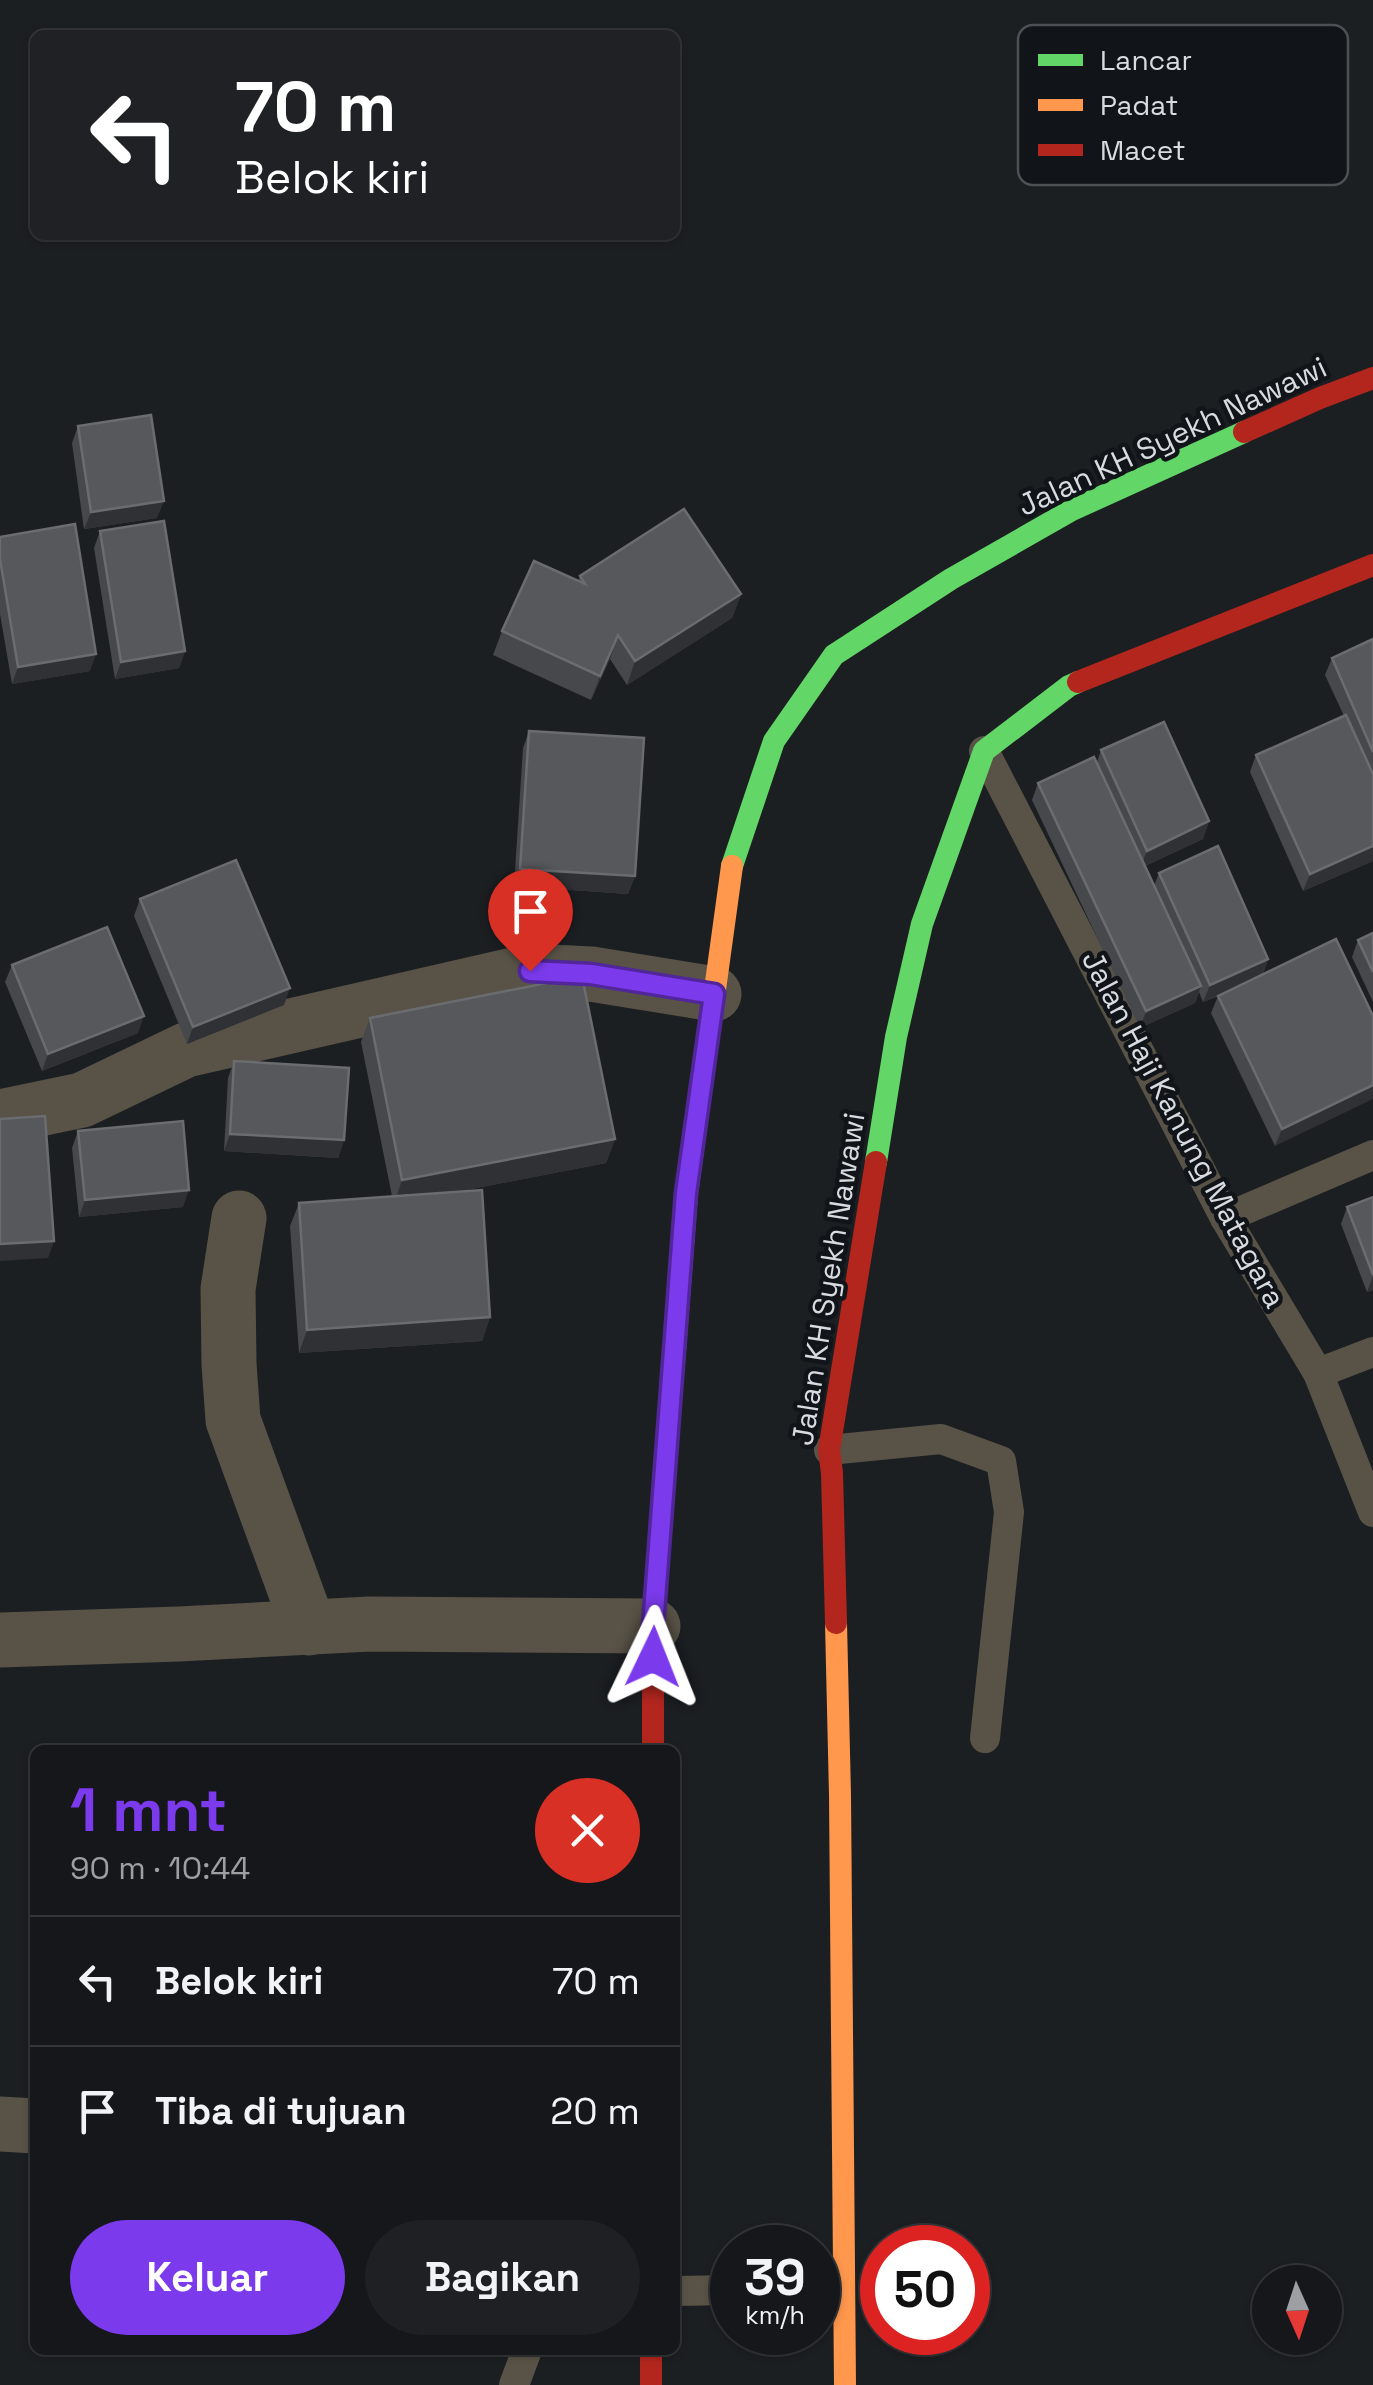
<!DOCTYPE html>
<html lang="id">
<meta charset="utf-8">
<style>
body{margin:0;font-family:"Space Grotesk",sans-serif;background:#1e2023;color:#f1f3f6;height:100vh;display:flex;flex-direction:column;font-size:38px;white-space:nowrap}
*{box-sizing:border-box;margin:0}
p{font-size:32px;color:#9d9fa2}
.icon{flex:none;width:55px;height:55px;fill:none;stroke:currentColor;stroke-width:2;stroke-linecap:round;stroke-linejoin:round}
.map{position:relative;flex:1;overflow:hidden}
.sheet{position:absolute;left:30px;top:1745px;width:650px;height:610px;display:flex;flex-direction:column;background:#15171a;border-radius:15px;box-shadow:0 2px 8px #0004,0 0 0 2px #343639}
.sheet>*{flex:none}
.hud{position:absolute;left:30px;top:30px;width:650px;height:210px;border-radius:15px;box-shadow:0 2px 8px #0004,0 0 0 2px #343639;background:#202124;color:#fff;overflow:hidden}
.needle{width:65px;rotate:177deg}
.controls{position:absolute;left:1252px;top:2265px;display:grid;gap:20px}
.controls a{display:grid;place-items:center;width:90px;height:90px;border-radius:50%;background:#15171a;box-shadow:0 2px 8px #0004,0 0 0 2px #343639;font-size:50px}
.speed{position:absolute;left:710px;top:2225px;display:flex;gap:20px;font-size:50px;font-weight:700;text-align:center}
.speed>*{display:grid;place-content:center;width:130px;height:130px;border-radius:50%;background:#15171a;box-shadow:0 2px 8px #0004,0 0 0 2px #343639;line-height:1}
.speed small{font-size:25px;font-weight:400}
.speed .limit{border:15px solid #d22;background:#fff;color:#111}
.pin{position:absolute;display:grid;place-items:center;width:85px;height:85px;color:#fff;margin:-102px -42px;border-radius:50% 50% 50% 0;rotate:-45deg;box-shadow:0 0 10px #0007}
.pin .icon{rotate:45deg}
.me{position:absolute;width:110px;margin:-55px;rotate:2deg;stroke-linejoin:round;filter:drop-shadow(0 0 8px #0008)}
.turn{display:flex;align-items:center;gap:35px;height:210px;padding:0 40px;font-size:45px}
.turn .icon{width:130px;height:130px;stroke-width:2.5}
.turn b{display:block;font-size:70px;line-height:85px}
.round{display:grid;place-items:center;flex:none;width:105px;height:105px;border-radius:52px;background:#1e2023}
.overview{display:flex;align-items:center;justify-content:space-between;height:170px;padding:0 40px}
h1{font-size:60px;font-weight:600;line-height:75px;color:#7c3aed}
.action{display:flex;gap:20px;margin-top:auto;padding:20px 40px}
.action a{flex:1;height:115px;border-radius:60px;background:#7c3aed;color:#fff;font-size:40px;font-weight:600;line-height:115px;text-align:center}
.action a+a{background:#1e2023;color:#f1f3f6}
ul{padding:0;list-style:none}
li{display:flex;align-items:center;gap:30px;height:130px;padding:0 40px;border-top:2px solid #343639}
li div{flex:1}
li b{display:block;font-size:38px}
li em{font-style:normal}
.map>svg:first-child{display:block}
</style>
<div class="map">
<svg width="1373" height="2385" viewBox="0 0 1373 2385">
<rect width="100%" height="100%" fill="#1c1f22"/>
<g fill="none" stroke-linecap="round" stroke-linejoin="round">
<!-- lane -->
<g stroke="#595347" stroke-width="30">
<polyline points="984,751 1225,1218 1318,1373 1373,1512"/>
<polyline points="1225,1218 1373,1155"/>
<polyline points="1318,1373 1373,1352"/>
<polyline points="829,1450 941,1439 1001,1461 1009,1512 985,1738"/>
<polyline points="675,2291 732,2290"/>
<polyline points="514,2385 527,2350"/>
</g>
<!-- street -->
<g stroke="#595347" stroke-width="55">
<polyline points="0,1117 82,1100 186,1050 530,971 591,974 714,994"/>
<polyline points="239,1218 228,1289 229,1364 233,1420 309,1628"/>
<polyline points="0,1640 179,1634 370,1624 653,1626"/>
<polyline points="0,2124 35,2126"/>
</g>
<!-- fast -->
<g stroke="#63d668" stroke-width="22">
<polyline points="732,866 774,741 834,655 951,579 1072,510 1244,432"/>
<polyline points="876,1162 896,1037 922,924 984,751 1069,686 1078,682"/>
</g>
<!-- slow -->
<g stroke="#ff974d" stroke-width="22">
<polyline points="675,1350 687,1193 732,866"/>
<polyline points="836,1623 840,1795 845,2385"/>
</g>
<!-- jam -->
<g stroke="#b3261e" stroke-width="22">
<polyline points="1244,432 1320,398 1373,378"/>
<polyline points="1078,682 1373,565"/>
<polyline points="836,1623 832,1473 829,1450 876,1162"/>
<polyline points="653,1750 653,1626 675,1350"/>
<polyline points="651,2350 651,2385"/>
</g>
</g>
<!-- wall -->
<g fill="#46484b">
<polygon points="78,426 157,518 84,529 72,443"/>
<polygon points="100,531 185,651 179,668 115,679 94,548"/>
<polygon points="0,537 90,671 12,684 0,614"/>
<polygon points="580,576 741,594 732,618 627,685 610,659 591,700 493,655 502,631 578,581"/>
<polygon points="1373,639 1373,861 1303,891 1250,772 1256,755 1344,716 1325,675 1332,658"/>
<polygon points="529,731 635,876 628,894 514,886 523,748"/>
<polygon points="1101,750 1209,821 1203,839 1145,866 1154,886 1159,873 1268,959 1263,974 1373,1016 1275,1146 1211,1013 1218,996 1221,995 1203,1002 1199,992 1195,1003 1140,1028 1032,800 1038,783 1097,762"/>
<polygon points="140,899 284,1005 187,1044 134,916"/>
<polygon points="1373,933 1373,1002 1352,957 1358,940"/>
<polygon points="12,965 138,1033 42,1071 5,982"/>
<polygon points="370,1018 615,1139 606,1163 461,1191 490,1317 482,1341 299,1353 290,1226 299,1203 392,1196 361,1042"/>
<polygon points="234,1061 344,1140 338,1158 224,1151 228,1078"/>
<polygon points="78,1131 183,1207 79,1217 72,1148"/>
<polygon points="1373,1197 1373,1290 1367,1292 1341,1224 1347,1207"/>
</g>
<!-- shaded-wall -->
<g fill="#2f3134">
<polygon points="164,501 157,518 84,529 91,512"/>
<polygon points="741,594 732,618 627,685 635,661"/>
<polygon points="618,635 610,659 591,700 600,676"/>
<polygon points="185,651 179,668 115,679 121,662"/>
<polygon points="96,654 90,671 12,684 18,667"/>
<polygon points="1209,821 1203,839 1140,868 1147,851"/>
<polygon points="1373,846 1373,861 1303,891 1310,874"/>
<polygon points="520,869 635,876 628,894 514,886"/>
<polygon points="1268,959 1262,976 1203,1002 1210,985"/>
<polygon points="1201,986 1195,1003 1140,1028 1146,1011"/>
<polygon points="290,988 284,1005 187,1044 193,1027"/>
<polygon points="144,1016 138,1033 42,1071 48,1054"/>
<polygon points="1373,1085 1373,1099 1275,1146 1282,1129"/>
<polygon points="230,1134 344,1140 338,1158 224,1151"/>
<polygon points="615,1139 606,1163 394,1204 402,1180"/>
<polygon points="189,1190 183,1207 79,1217 85,1200"/>
<polygon points="54,1241 48,1258 0,1261 0,1244"/>
<polygon points="1373,1276 1373,1290 1367,1292"/>
<polygon points="490,1317 482,1341 299,1353 307,1330"/>
</g>
<!-- building -->
<g fill="#56585b" stroke="#6a6c70" stroke-width="2.5">
<polygon points="151,415 164,501 91,512 78,426"/>
<polygon points="684,509 741,594 635,661 618,635 600,676 502,631 534,561 585,584 580,576"/>
<polygon points="164,521 185,651 121,662 100,531"/>
<polygon points="75,524 96,654 18,667 0,559 0,537"/>
<polygon points="1373,639 1373,752 1332,658"/>
<polygon points="1346,715 1373,774 1373,846 1310,874 1256,755"/>
<polygon points="1164,722 1209,821 1147,851 1101,750"/>
<polygon points="529,731 644,738 635,876 520,869"/>
<polygon points="1094,757 1201,986 1146,1011 1038,783"/>
<polygon points="1218,846 1268,959 1210,985 1159,873"/>
<polygon points="236,860 290,988 193,1027 140,899"/>
<polygon points="107,927 144,1016 48,1054 12,965"/>
<polygon points="1373,933 1373,972 1358,940"/>
<polygon points="1336,939 1373,1016 1373,1085 1282,1129 1218,996"/>
<polygon points="582,976 615,1139 402,1180 370,1018"/>
<polygon points="234,1061 349,1068 344,1140 230,1134"/>
<polygon points="45,1116 54,1241 0,1244 0,1119"/>
<polygon points="183,1121 189,1190 85,1200 78,1131"/>
<polygon points="482,1190 490,1317 307,1330 299,1203"/>
<polygon points="1373,1197 1373,1275 1347,1207"/>
</g>
<g fill="none" stroke-linecap="round" stroke-linejoin="round">
<defs>
<polyline id="route" points="530,971 591,974 714,994 686,1193 653,1626 653,1657"/>
</defs>
<!-- route casing -->
<use href="#route" stroke="#51269a" stroke-width="25"/>
<!-- route -->
<use href="#route" stroke="#7c3aed" stroke-width="18"/>
</g>
<g text-anchor="middle" dominant-baseline="central" stroke-width="9" stroke-linejoin="round" paint-order="stroke">
<!-- street labels -->
<g font-size="30" fill="#d8dbdf" stroke="#11151a">
<text transform="translate(1172 436) rotate(-25)">Jalan KH Syekh Nawawi</text>
<text transform="translate(1184 1129) rotate(62)">Jalan Haji Kanung Matagara</text>
<text transform="translate(828 1279) rotate(-81)">Jalan KH Syekh Nawawi</text>
</g>
</g>
<!-- legend -->
<rect x="1018" y="25" width="330" height="160" rx="15" fill="#11151a" stroke="#4d5055" stroke-width="2.5"/>
<rect x="1038" y="54" width="45" height="12" fill="#63d668"/>
<rect x="1038" y="99" width="45" height="12" fill="#ff974d"/>
<rect x="1038" y="144" width="45" height="12" fill="#b3261e"/>
<g font-size="28" fill="#d8dbdf">
<text x="1100" y="70">Lancar</text>
<text x="1100" y="115">Padat</text>
<text x="1100" y="160">Macet</text>
</g>
</svg>
<div class="controls">
<a><svg class="needle" viewBox="-14 -14 28 28"><path d="M0-13l5 13h-10z" fill="#e53935"/><path d="M0 13l5-13h-10z" fill="#9d9fa2"/></svg></a>
</div>
<div class="speed"><div>39<small>km/h</small></div><div class="limit">50</div></div>
<div class="pin" style="left:530px;top:971px;background:#d93025"><svg class="icon" aria-label="arrive" viewBox="0 0 24 24"><path d="M6 21V4h12l-3 4 3 4H6"/></svg></div>
<svg class="me" style="left:653px;top:1657px" viewBox="-20 -20 40 40"><path d="M0-17L14 15 0 8-14 15z" fill="#7c3aed" stroke="#fff" stroke-width="4"/></svg>
<div class="hud">
<div class="turn"><svg class="icon" aria-label="left" viewBox="0 0 24 24"><path d="M17 20v-9H6M10 6l-5 5 5 5"/></svg><div><b>70 m</b>Belok kiri</div></div>
</div>
<section class="sheet">
<div class="overview"><div><h1>1 mnt</h1><p>90 m · 10:44</p></div><a class="round" style="background:#d93025;color:#fff"><svg class="icon" aria-label="close" viewBox="0 0 24 24"><path d="M6 6l12 12M18 6L6 18"/></svg></a></div>
<ul>
<li><svg class="icon" aria-label="left" viewBox="0 0 24 24"><path d="M17 20v-9H6M10 6l-5 5 5 5"/></svg><div><b>Belok kiri</b></div><em>70 m</em></li>
<li><svg class="icon" aria-label="arrive" viewBox="0 0 24 24"><path d="M6 21V4h12l-3 4 3 4H6"/></svg><div><b>Tiba di tujuan</b></div><em>20 m</em></li>
</ul>
<div class="action"><a>Keluar</a><a>Bagikan</a></div>
</section>
</div>
